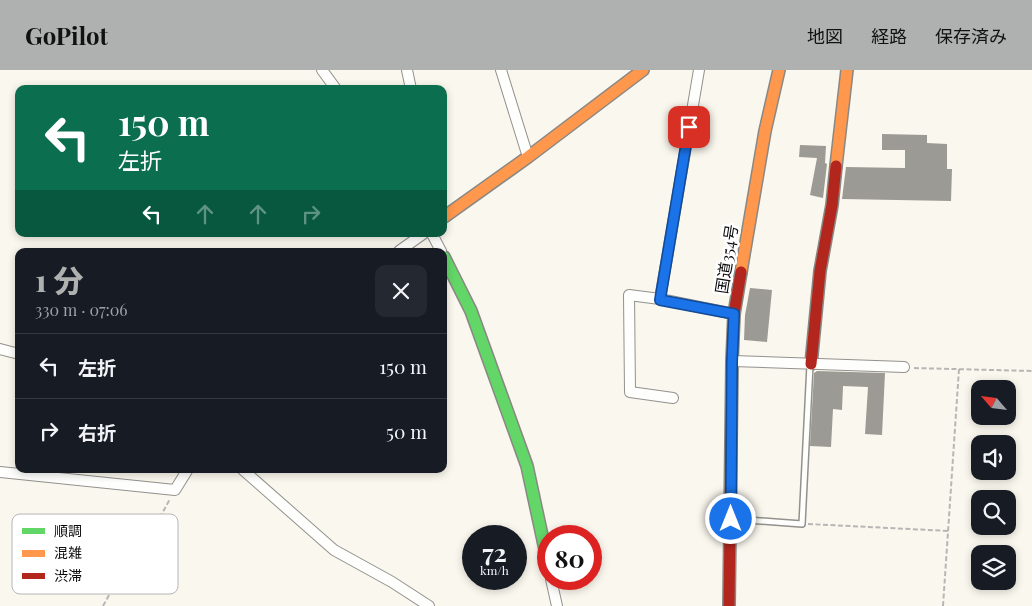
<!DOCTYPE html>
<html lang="ja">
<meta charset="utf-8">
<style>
body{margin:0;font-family:"Playfair Display","Noto Sans JP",serif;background:#242831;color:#f1f3f6;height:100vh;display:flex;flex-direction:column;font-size:19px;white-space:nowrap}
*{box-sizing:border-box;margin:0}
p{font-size:16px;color:#9ea1a6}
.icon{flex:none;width:28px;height:28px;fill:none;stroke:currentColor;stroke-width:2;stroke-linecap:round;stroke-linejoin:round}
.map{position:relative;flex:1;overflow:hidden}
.panel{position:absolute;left:15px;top:178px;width:432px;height:225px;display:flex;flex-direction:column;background:#171b24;border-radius:10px;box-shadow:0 2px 8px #0003}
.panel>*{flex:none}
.hud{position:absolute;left:15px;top:15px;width:432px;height:152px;border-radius:10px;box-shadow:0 2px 8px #0003;background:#0b6e4f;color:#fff;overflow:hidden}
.needle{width:32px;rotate:298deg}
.buttons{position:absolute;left:971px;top:310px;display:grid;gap:10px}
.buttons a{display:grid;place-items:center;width:45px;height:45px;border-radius:10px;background:#171b24;box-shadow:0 2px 8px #0003;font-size:25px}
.speed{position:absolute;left:462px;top:455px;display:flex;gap:10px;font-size:25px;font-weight:700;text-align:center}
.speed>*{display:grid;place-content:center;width:65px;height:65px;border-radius:50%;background:#171b24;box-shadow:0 2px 8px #0003;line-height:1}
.speed small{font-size:12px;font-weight:400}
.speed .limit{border:8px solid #d22;background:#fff;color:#111}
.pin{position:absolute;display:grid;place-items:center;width:42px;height:42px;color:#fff;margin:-21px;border-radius:10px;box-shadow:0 2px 8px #0006}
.me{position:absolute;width:55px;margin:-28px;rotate:0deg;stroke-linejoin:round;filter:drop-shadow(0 0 4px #0008)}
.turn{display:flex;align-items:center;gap:18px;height:105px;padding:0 20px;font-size:22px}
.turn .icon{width:65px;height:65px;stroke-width:2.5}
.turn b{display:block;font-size:35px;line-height:42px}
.lanes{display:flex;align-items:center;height:48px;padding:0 20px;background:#0003;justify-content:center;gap:25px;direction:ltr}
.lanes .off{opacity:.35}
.round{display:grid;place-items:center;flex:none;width:52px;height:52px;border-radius:10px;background:#242831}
.headline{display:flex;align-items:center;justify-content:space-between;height:85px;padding:0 20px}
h1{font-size:30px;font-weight:800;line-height:38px;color:#afb0b0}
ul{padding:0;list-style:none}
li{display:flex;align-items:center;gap:15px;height:65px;padding:0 20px;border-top:1px solid #363941}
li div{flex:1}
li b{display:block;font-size:19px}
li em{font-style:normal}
header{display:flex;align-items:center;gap:30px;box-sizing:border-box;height:70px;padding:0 25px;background:#afb0b0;color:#111}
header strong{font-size:24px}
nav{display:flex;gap:28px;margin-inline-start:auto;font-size:18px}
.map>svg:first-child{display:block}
</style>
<header>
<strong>GoPilot</strong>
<nav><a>地図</a><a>経路</a><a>保存済み</a></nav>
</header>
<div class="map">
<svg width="1032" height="536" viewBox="0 0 1032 536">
<rect width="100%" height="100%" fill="#faf7ee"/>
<!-- building -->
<g fill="#9c9a94">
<polygon points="882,64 927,65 927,73 947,74 947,99 952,99 951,131 842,129 846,97 905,98 905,80 882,80"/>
<polygon points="800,75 826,76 825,93 827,94 823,128 810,125 817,88 799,87"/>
<polygon points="750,218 772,220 767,272 744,270 745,245"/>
<polygon points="817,301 885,303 882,365 865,364 868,317 843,316 842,340 833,339 831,377 810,376 814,303"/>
</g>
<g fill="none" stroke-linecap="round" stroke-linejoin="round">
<defs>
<polyline id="lane" points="733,449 802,454 810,295"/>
<g id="street">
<polyline points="322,0 336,19"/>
<polyline points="407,0 411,19"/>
<polyline points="501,0 528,87"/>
<polyline points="432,164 441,181"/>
<polyline points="399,181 423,164"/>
<polyline points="660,229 699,0"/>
<polyline points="0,279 19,284"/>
<polyline points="732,291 904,297"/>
<polyline points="673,328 630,322 629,225 660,229 734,244"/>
<polyline points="242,399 334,480 392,512 429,536"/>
<polyline points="0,402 175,420 188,399"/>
<polyline points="551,509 557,536"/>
</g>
<polyline id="fast" points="444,187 471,241 527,396 549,498"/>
<g id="slow">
<polyline points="836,96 847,0"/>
<polyline points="444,147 528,87 643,0"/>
<polyline points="741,202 765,61 779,0"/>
</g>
<g id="jam">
<polyline points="811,294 820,201 832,135 836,96"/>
<polyline points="729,536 732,291 734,244 741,202"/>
</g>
</defs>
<!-- lane casing -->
<use href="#lane" stroke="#93918d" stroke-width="8"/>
<!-- street casing -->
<use href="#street" stroke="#93918d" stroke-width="12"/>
<!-- fast casing -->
<use href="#fast" stroke="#898884" stroke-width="14"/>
<!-- slow casing -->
<use href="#slow" stroke="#898884" stroke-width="14"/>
<!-- jam casing -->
<use href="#jam" stroke="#898884" stroke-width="14"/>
<!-- path -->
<g stroke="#b7b6b5" stroke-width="2" stroke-dasharray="5 2.5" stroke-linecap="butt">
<polyline points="914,298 1032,301"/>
<polyline points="808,454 948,461"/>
<polyline points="103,536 113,518 142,480 170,429"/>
<polyline points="943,536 959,299"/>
</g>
<!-- lane -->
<use href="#lane" stroke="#fefefc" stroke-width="5"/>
<!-- street -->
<use href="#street" stroke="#fefefc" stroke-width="10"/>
<!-- fast -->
<use href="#fast" stroke="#63d668" stroke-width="11"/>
<!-- slow -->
<use href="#slow" stroke="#ff974d" stroke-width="11"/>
<!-- jam -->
<use href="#jam" stroke="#b3261e" stroke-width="11"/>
</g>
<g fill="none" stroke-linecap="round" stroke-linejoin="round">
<defs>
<polyline id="route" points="689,57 660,230 734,244 732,292 731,449"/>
</defs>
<!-- route casing -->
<use href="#route" stroke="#114b97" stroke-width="12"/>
<!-- route -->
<use href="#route" stroke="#1a73e8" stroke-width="9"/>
</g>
<g text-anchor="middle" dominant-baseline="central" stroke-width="5" stroke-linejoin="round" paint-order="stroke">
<!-- street labels -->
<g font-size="16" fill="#0b0b0b" stroke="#fff">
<text transform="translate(726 189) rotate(-81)">国道354号</text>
</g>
</g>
<!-- legend -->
<rect x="12" y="444" width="166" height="80" rx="8" fill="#fff" stroke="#b6b6b6" stroke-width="1"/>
<rect x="22" y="458" width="23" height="6" fill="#63d668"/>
<rect x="22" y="480" width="23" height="7" fill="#ff974d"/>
<rect x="22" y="503" width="23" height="6" fill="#b3261e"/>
<g font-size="14" fill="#0b0b0b">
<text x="54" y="466">順調</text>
<text x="54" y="488">混雑</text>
<text x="54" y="511">渋滞</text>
</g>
</svg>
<div class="buttons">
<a><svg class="needle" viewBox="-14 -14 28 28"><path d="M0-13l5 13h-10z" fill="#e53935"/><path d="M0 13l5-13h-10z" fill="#9ea1a6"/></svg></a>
<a><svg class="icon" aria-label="sound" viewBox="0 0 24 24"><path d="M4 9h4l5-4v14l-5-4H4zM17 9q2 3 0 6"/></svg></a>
<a><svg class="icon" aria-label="search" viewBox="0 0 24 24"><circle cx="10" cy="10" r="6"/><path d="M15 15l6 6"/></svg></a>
<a><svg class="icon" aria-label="layers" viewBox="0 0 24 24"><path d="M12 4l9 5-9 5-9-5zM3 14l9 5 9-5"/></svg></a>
</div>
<div class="speed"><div>72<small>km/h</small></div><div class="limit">80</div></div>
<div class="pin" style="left:689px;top:57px;background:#d93025"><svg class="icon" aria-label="arrive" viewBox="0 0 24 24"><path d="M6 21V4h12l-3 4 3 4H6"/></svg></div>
<svg class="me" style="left:731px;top:449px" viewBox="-20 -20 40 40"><circle r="17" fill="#1a73e8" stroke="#fff" stroke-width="3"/><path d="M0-11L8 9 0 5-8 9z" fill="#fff"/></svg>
<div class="hud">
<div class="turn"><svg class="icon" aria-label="left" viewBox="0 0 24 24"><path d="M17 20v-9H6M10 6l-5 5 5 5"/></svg><div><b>150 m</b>左折</div></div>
<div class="lanes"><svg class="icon" aria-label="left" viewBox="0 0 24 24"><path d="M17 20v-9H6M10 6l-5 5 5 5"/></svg><svg class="icon off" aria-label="ahead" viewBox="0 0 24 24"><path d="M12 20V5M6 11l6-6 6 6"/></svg><svg class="icon off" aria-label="ahead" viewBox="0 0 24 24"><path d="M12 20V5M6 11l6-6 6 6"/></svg><svg class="icon off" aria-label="right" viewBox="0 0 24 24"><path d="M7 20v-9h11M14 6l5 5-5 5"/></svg></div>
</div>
<section class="panel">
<div class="headline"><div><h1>1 分</h1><p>330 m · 07:06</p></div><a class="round"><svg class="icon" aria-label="close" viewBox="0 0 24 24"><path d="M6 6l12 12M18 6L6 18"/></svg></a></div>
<ul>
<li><svg class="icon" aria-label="left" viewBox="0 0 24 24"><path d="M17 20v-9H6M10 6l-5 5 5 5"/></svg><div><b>左折</b></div><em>150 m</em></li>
<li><svg class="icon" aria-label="right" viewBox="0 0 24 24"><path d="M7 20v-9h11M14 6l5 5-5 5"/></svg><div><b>右折</b></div><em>50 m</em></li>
</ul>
</section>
</div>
